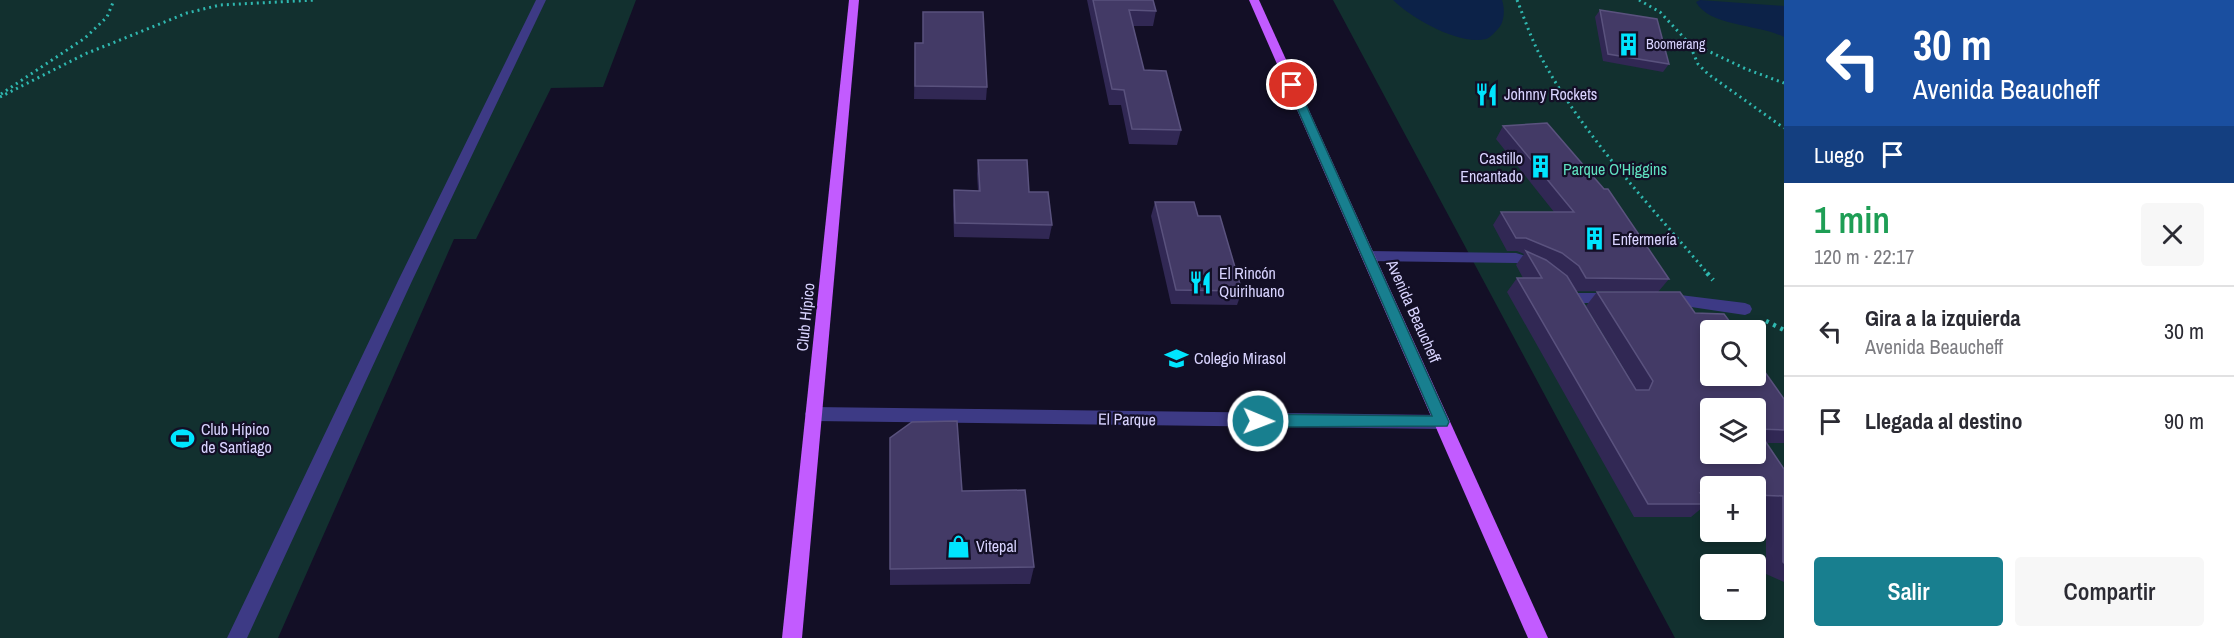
<!DOCTYPE html>
<html lang="es">
<meta charset="utf-8">
<style>
body{margin:0;font-family:"Archivo Narrow",sans-serif;background:#f7f7f7;color:#2b2b33;height:100vh;display:flex;flex-direction:column;font-size:22px;white-space:nowrap}
*{box-sizing:border-box;margin:0}
p{font-size:20px;color:#7c7c81}
.icon{flex:none;width:33px;height:33px;fill:none;stroke:currentColor;stroke-width:2;stroke-linecap:round;stroke-linejoin:round}
.map{position:relative;flex:1;overflow:hidden}
.details{display:flex;flex-direction:column;background:#fff;width:450px}
.details>*{flex:none}
.guide{background:#1a4fa0;color:#fff;overflow:hidden}
.controls{position:absolute;left:1700px;top:320px;display:grid;gap:12px}
.controls a{display:grid;place-items:center;width:66px;height:66px;border-radius:6px;background:#fff;box-shadow:0 3px 9px #0003;font-size:30px}
.pin{position:absolute;display:grid;place-items:center;width:51px;height:51px;color:#fff;margin:-26px;border:3px solid #fff;border-radius:50%;box-shadow:0 2px 6px #0007}
.me{position:absolute;width:66px;margin:-33px;rotate:91deg;stroke-linejoin:round;filter:drop-shadow(0 0 4px #0008)}
.turn{display:flex;align-items:center;gap:21px;height:126px;padding:0 30px;font-size:27px}
.turn .icon{width:78px;height:78px;stroke-width:2.5}
.turn b{display:block;font-size:42px;line-height:51px}
.then{display:flex;align-items:center;height:57px;padding:0 30px;background:#0003;gap:12px;font-size:22px}
.round{display:grid;place-items:center;flex:none;width:63px;height:63px;border-radius:6px;background:#f7f7f7}
.overview{display:flex;align-items:center;justify-content:space-between;height:102px;padding:0 30px}
h1{font-size:36px;font-weight:600;line-height:45px;color:#1e9e55}
.primary-button{display:flex;gap:12px;margin-top:auto;padding:12px 30px}
.primary-button a{flex:1;height:69px;border-radius:6px;background:#187f8f;color:#fff;font-size:24px;font-weight:600;line-height:69px;text-align:center}
.primary-button a+a{background:#f7f7f7;color:#2b2b33}
ul{padding:0;list-style:none}
li{display:flex;align-items:center;gap:18px;height:90px;padding:0 30px;border-top:2px solid #e1e1e2}
li div{flex:1}
li b{display:block;font-size:22px}
li em{font-style:normal}
main{display:flex;flex:1;min-height:0}
.map>svg:first-child{display:block}
</style>
<main>
<div class="map">
<svg width="1784" height="638" viewBox="0 0 1784 638">
<rect width="100%" height="100%" fill="#130f26"/>
<!-- green -->
<g fill="#12302f" fill-rule="evenodd">
<polygon points="0,0 636,0 603,87 551,88 476,239 454,239 278,638 0,638"/>
<path d="M1333 0H1784V638H1675ZM1710 330H1755V375H1710ZM1710 408H1755V453H1710ZM1710 486H1755V531H1710ZM1710 564H1755V609H1710Z"/>
</g>
<!-- water -->
<g fill="#0c2248">
<path d="M1393 0H1502C1505 9 1505 23 1497 30 1494 33 1490 38 1486 39 1460 46 1411 18 1393 0Z"/>
<path d="M1700 0 1784 6V37C1759 24 1710 27 1696 2Z"/>
</g>
<g fill="none" stroke-linecap="round" stroke-linejoin="round">
<!-- path-far1 -->
<g stroke="#2fb8b0" stroke-width="3" stroke-dasharray="2 4" stroke-linecap="butt">
<path d="M1517 0C1525 20 1532 41 1542 59 1585 138 1651 206 1708 274"/>
<polyline points="1639,0 1660,12 1687,41 1746,69 1784,83"/>
<polyline points="1688,41 1698,64 1708,74 1784,128"/>
<polyline points="1,94 85,38 107,17 114,0"/>
<polyline points="0,97 85,54 187,13 220,5 316,0"/>
</g>
<!-- path -->
<g stroke="#2fb8b0" stroke-width="4.5" stroke-dasharray="3 5" stroke-linecap="butt">
<polyline points="1707,273 1713,280"/>
<polyline points="1766,321 1784,330"/>
</g>
<!-- minor -->
<g fill="#3d3a85" fill-rule="evenodd">
<polygon points="536,0 546,0 412,281 247,638 227,638 398,281"/>
<polygon points="1368,251 1516,253 1543,261 1545,265 1538,270 1516,263 1368,261 1361,256"/>
<polygon points="1571,293 1613,293 1618,294 1620,298 1618,302 1613,303 1571,303 1566,302 1564,298 1566,294"/>
<polygon points="1664,293 1745,303 1750,305 1752,309 1750,313 1745,315 1664,303 1659,302 1657,298 1659,294"/>
<polygon points="813,407 1442,415 1448,417 1450,422 1448,427 1442,429 813,421 807,419 805,414 807,409"/>
</g>
<!-- major -->
<g fill="#c25bff" fill-rule="evenodd">
<polygon points="849,0 859,0 802,638 782,638"/>
<polygon points="1249,0 1259,0 1548,638 1528,638"/>
</g>
</g>
<!-- wall -->
<g fill="#312854">
<polygon points="1087,0 1153,0 1156,11 1153,26 1133,26 1144,70 1181,130 1177,145 1129,144 1121,105 1109,105"/>
<polygon points="1600,10 1669,64 1663,72 1603,61 1595,17"/>
<polygon points="915,43 987,87 986,100 914,99"/>
<polygon points="1503,126 1669,279 1658,292 1576,291 1568,278 1637,390 1586,306 1597,292 1695,313 1784,399 1784,443 1766,443 1784,469 1784,582 1766,574 1766,508 1755,508 1755,486 1710,486 1710,507 1703,507 1691,517 1634,517 1507,292 1517,278 1523,278 1516,265 1524,254 1517,251 1507,251 1493,225 1501,212 1554,212 1496,139"/>
<polygon points="978,160 1029,192 1052,225 1049,239 954,237 953,205 954,190 978,191 977,174"/>
<polygon points="1155,202 1198,216 1242,291 1237,305 1171,304 1151,216"/>
<polygon points="890,438 962,491 1034,567 1030,584 890,585"/>
</g>
<!-- building -->
<g fill="#433a66" stroke="#5a527e" stroke-width="1.5" fill-rule="evenodd">
<polygon points="1093,0 1153,0 1156,11 1129,10 1144,70 1166,71 1181,130 1132,129 1124,90 1112,89"/>
<polygon points="1600,10 1657,19 1669,64 1608,54"/>
<polygon points="923,12 983,12 987,87 915,86 915,43 923,43"/>
<polygon points="1547,123 1604,189 1608,189 1669,279 1586,278 1579,266 1562,253 1526,238 1516,238 1501,212 1574,212 1503,126"/>
<polygon points="978,160 1027,160 1029,192 1048,192 1052,225 955,223 954,190 980,191"/>
<polygon points="1155,202 1194,202 1198,216 1220,216 1242,291 1176,290"/>
<path d="M1526 251 1546 260 1567 276 1636 390H1649L1653 381 1597 292H1680L1695 313 1724 314 1736 330H1710V375H1755V358L1784 399V430L1757 429 1784 469V563L1783 562V496L1755 495V486H1710V494L1700 493 1706 504H1648L1517 278H1542ZM1710 408H1755V453H1710Z"/>
<polygon points="957,421 962,491 1025,490 1034,567 890,569 890,438 912,422"/>
</g>
<!-- route -->
<polygon fill="#187f8f" stroke="#10535d" stroke-width="1.5" points="1292,82 1297,85 1449,422 1447,426 1258,427 1252,425 1250,421 1252,416 1258,414 1432,416 1287,85"/>
<!-- icons -->
<defs>
<symbol id="building-bare" viewBox="-9 -9 18 18"><path d="M-4-6H4V6H1V3H-1V6H-4ZM-2.5-4.3h1.7v1.8h-1.7ZM.8-4.3h1.7v1.8H.8ZM-2.5-1h1.7V.8h-1.7ZM.8-1h1.7V.8H.8Z" fill="#00e5ff" stroke="#130f26" stroke-width="2.5" paint-order="stroke"/></symbol>
<symbol id="restaurant-bare" viewBox="-9 -9 18 18"><path d="M-5-6h1v4h1v-4h1v4h1v-4h1v5L-1.5 .5V6h-2V.5L-5-1ZM5-6V6H3V1.5H1.5Q1.5-4 5-6Z" fill="#00e5ff" stroke="#130f26" stroke-width="2.5" paint-order="stroke"/></symbol>
<symbol id="school-bare" viewBox="-9 -9 18 18"><path d="M0-5L7-2L0 1L-7-2ZM-4 1L0 2.5L4 1V4Q0 6-4 4Z" fill="#00e5ff" stroke="#130f26" stroke-width="2.5" paint-order="stroke"/></symbol>
<symbol id="stadium-bare" viewBox="-9 -9 18 18"><path d="M0-5a6.5 5 0 1 0 0 10a6.5 5 0 1 0 0-10ZM-3.5-1.8h7v3.6h-7Z" fill="#00e5ff" stroke="#130f26" stroke-width="2.5" paint-order="stroke"/></symbol>
<symbol id="shop-bare" viewBox="-9 -9 18 18"><path d="M-5-2.5h2.3a2.7 3.5 0 0 1 5.4 0H5L5.5 6h-11ZM-1.5-2.5h3a1.5 2.3 0 0 0-3 0Z" fill="#00e5ff" stroke="#130f26" stroke-width="2.5" paint-order="stroke"/></symbol>
</defs>
<g fill-rule="evenodd">
<use href="#building-bare" x="1612" y="28" width="33" height="33"/>
<use href="#restaurant-bare" x="1470" y="78" width="33" height="33"/>
<use href="#building-bare" x="1524" y="150" width="33" height="33"/>
<use href="#building-bare" x="1578" y="222" width="33" height="33"/>
<use href="#restaurant-bare" x="1184" y="266" width="33" height="33"/>
<use href="#school-bare" x="1160" y="342" width="33" height="33"/>
<use href="#stadium-bare" x="166" y="422" width="33" height="33"/>
<use href="#shop-bare" x="942" y="530" width="33" height="33"/>
</g>
<g text-anchor="middle" dominant-baseline="central" stroke-width="4.5" stroke-linejoin="round" paint-order="stroke">
<!-- far-poi labels -->
<g font-size="14" fill="#d9d4ff" stroke="#130f26" text-anchor="start">
<text x="1646" y="44">Boomerang</text>
</g>
<!-- poi labels -->
<g font-size="16" fill="#d9d4ff" stroke="#130f26" text-anchor="start">
<text x="1504" y="94">Johnny Rockets</text>
<text x="1523" y="158" text-anchor="end">Castillo<tspan x="1523" dy="18">Encantado</tspan></text>
<text x="1612" y="239">Enfermería</text>
<text x="1219" y="273">El Rincón<tspan x="1219" dy="18">Quirihuano</tspan></text>
<text x="1194" y="358">Colegio Mirasol</text>
<text x="201" y="429">Club Hípico<tspan x="201" dy="18">de Santiago</tspan></text>
<text x="976" y="546">Vitepal</text>
</g>
<!-- park labels -->
<g font-size="16" fill="#5fe0c0" stroke="#130f26">
<text x="1615" y="169">Parque O'Higgins</text>
</g>
<!-- street labels -->
<g font-size="16" fill="#d9d4ff" stroke="#130f26">
<text transform="translate(1414 311) rotate(66)">Avenida Beaucheff</text>
<text transform="translate(805 317) rotate(-84)">Club Hípico</text>
<text transform="translate(1127 419) rotate(1)">El Parque</text>
</g>
</g>
</svg>
<div class="controls">
<a><svg class="icon" aria-label="search" viewBox="0 0 24 24"><circle cx="10" cy="10" r="6"/><path d="M15 15l6 6"/></svg></a>
<a><svg class="icon" aria-label="layers" viewBox="0 0 24 24"><path d="M12 4l9 5-9 5-9-5zM3 14l9 5 9-5"/></svg></a>
<a>+</a>
<a>−</a>
</div>
<div class="pin" style="left:1292px;top:85px;background:#d93025"><svg class="icon" aria-label="arrive" viewBox="0 0 24 24"><path d="M6 21V4h12l-3 4 3 4H6"/></svg></div>
<svg class="me" style="left:1258px;top:421px" viewBox="-20 -20 40 40"><circle r="17" fill="#187f8f" stroke="#fff" stroke-width="3"/><path d="M0-11L8 9 0 5-8 9z" fill="#fff"/></svg>
</div>
<section class="details">
<div class="guide">
<div class="turn"><svg class="icon" aria-label="left" viewBox="0 0 24 24"><path d="M17 20v-9H6M10 6l-5 5 5 5"/></svg><div><b>30 m</b>Avenida Beaucheff</div></div>
<div class="then">Luego<svg class="icon" aria-label="arrive" viewBox="0 0 24 24"><path d="M6 21V4h12l-3 4 3 4H6"/></svg></div>
</div>
<div class="overview"><div><h1>1 min</h1><p>120 m · 22:17</p></div><a class="round"><svg class="icon" aria-label="close" viewBox="0 0 24 24"><path d="M6 6l12 12M18 6L6 18"/></svg></a></div>
<ul>
<li><svg class="icon" aria-label="left" viewBox="0 0 24 24"><path d="M17 20v-9H6M10 6l-5 5 5 5"/></svg><div><b>Gira a la izquierda</b><p>Avenida Beaucheff</p></div><em>30 m</em></li>
<li><svg class="icon" aria-label="arrive" viewBox="0 0 24 24"><path d="M6 21V4h12l-3 4 3 4H6"/></svg><div><b>Llegada al destino</b></div><em>90 m</em></li>
</ul>
<div class="primary-button"><a>Salir</a><a>Compartir</a></div>
</section>
</main>
